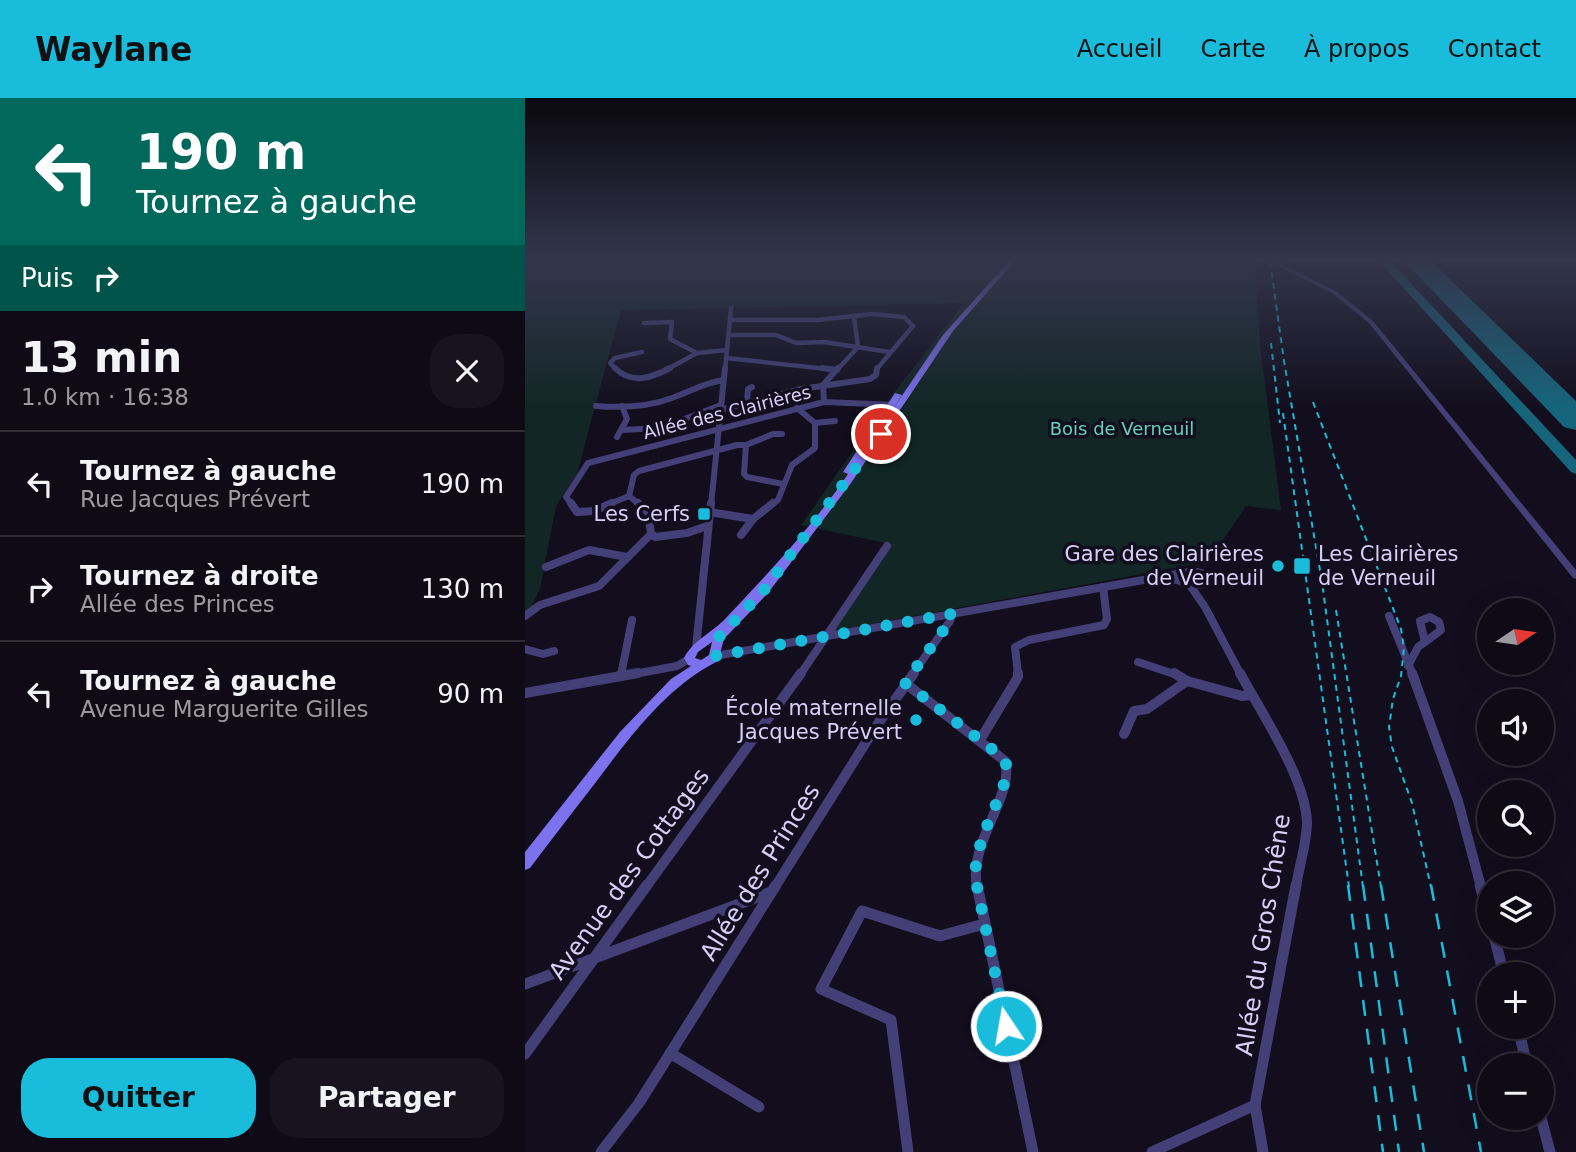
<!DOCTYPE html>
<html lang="fr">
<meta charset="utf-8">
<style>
body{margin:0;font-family:"DejaVu Sans",sans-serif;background:#17131f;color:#f1f3f6;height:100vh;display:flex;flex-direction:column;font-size:26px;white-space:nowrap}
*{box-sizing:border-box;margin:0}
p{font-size:23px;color:#9b9aa1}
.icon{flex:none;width:38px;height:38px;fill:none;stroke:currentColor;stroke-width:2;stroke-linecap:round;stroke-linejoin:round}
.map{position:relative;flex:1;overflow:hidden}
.side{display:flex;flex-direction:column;background:#0e0a16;width:525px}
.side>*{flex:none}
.banner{background:#00695c;color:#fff;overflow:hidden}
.needle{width:46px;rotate:77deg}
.buttons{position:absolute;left:952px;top:500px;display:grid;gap:14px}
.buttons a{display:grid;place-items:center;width:77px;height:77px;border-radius:50%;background:#0e0a16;box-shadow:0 7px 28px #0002,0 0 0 2px #2e2b35;font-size:35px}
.pin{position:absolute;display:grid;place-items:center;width:60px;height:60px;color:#fff;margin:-30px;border:4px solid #fff;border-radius:50%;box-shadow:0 2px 7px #0007}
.me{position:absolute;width:77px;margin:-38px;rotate:348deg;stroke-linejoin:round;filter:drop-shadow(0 0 5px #0008)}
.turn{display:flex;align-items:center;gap:24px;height:147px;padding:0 21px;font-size:32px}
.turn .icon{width:91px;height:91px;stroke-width:2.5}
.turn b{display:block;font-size:49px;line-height:60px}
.then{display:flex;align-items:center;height:66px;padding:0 21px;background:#0003;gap:14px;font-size:26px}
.round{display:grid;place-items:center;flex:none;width:74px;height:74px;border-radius:28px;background:#17131f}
.headline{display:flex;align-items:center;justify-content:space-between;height:119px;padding:0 21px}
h1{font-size:42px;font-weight:700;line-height:52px}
.primary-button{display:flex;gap:14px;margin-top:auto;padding:14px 21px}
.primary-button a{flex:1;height:80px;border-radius:28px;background:#1abcdb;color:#111;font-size:28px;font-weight:700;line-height:80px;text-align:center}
.primary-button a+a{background:#17131f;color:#f1f3f6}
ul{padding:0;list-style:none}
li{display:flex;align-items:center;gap:21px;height:105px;padding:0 21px;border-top:2px solid #2e2b35}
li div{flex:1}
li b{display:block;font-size:26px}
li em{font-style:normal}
header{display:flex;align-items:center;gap:42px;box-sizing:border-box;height:98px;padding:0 35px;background:#1abcdb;color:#111}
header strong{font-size:33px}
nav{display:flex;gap:38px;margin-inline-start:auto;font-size:24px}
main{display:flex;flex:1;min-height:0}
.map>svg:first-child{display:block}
</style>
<header>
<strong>Waylane</strong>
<nav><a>Accueil</a><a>Carte</a><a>À propos</a><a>Contact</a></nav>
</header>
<main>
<section class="side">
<div class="banner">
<div class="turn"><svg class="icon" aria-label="left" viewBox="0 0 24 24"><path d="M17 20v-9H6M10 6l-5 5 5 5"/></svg><div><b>190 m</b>Tournez à gauche</div></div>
<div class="then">Puis<svg class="icon" aria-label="right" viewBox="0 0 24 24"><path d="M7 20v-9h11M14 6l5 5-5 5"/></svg></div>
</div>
<div class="headline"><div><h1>13 min</h1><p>1.0 km · 16:38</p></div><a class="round"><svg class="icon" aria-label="close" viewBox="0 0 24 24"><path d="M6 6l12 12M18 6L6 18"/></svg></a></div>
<ul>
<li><svg class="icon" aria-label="left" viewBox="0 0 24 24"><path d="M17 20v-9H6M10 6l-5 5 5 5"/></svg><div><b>Tournez à gauche</b><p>Rue Jacques Prévert</p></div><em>190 m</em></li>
<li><svg class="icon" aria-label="right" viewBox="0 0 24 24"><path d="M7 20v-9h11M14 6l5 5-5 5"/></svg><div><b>Tournez à droite</b><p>Allée des Princes</p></div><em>130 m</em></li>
<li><svg class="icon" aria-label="left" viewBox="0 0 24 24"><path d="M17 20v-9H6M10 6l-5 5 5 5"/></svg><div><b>Tournez à gauche</b><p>Avenue Marguerite Gilles</p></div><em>90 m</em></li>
</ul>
<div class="primary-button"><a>Quitter</a><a>Partager</a></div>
</section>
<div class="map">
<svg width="1051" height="1054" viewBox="0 0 1051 1054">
<rect width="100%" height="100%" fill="#120e1d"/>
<!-- green -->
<polygon fill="#122626" points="0,163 730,163 735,246 756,412 721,408 694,448 676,465 308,533 365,446 276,427 368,296 439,205 96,212 52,376 31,408 15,491 0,522"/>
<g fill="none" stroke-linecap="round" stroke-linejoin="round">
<!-- taxiway -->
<polygon fill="#16657c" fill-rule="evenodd" points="854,163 865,163 1051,362 1051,376 1046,374"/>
<!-- runway -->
<polygon fill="#16657c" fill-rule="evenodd" points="879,163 906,163 1051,303 1051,332 1039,329"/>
<!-- minor-far4 -->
<g stroke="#443f77" stroke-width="4.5">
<polyline points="205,222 292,222 347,216 379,219 388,228 351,272"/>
<polyline points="119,225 147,224 145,241 172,255 202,252"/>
<polyline points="204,237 251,237 271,245 299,244 364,254"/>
<polyline points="201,260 312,272"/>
<polyline points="92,272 85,265 90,260 117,254"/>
<polyline points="141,272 172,255"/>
<polyline points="200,272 206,210"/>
<polyline points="312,272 333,249 329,219"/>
</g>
<!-- minor-far3 -->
<g stroke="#443f77" stroke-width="6">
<path d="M90 270C107 287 126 280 145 270"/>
<polyline points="297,270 312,272"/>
<polyline points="222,303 223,291 227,289"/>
<polyline points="299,304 298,287 313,270"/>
<path d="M71 308C96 310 123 309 147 300 164 294 179 285 198 282"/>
<polyline points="195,312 276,291 345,281 351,277 352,270"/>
<polyline points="290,325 310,323"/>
<polyline points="97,332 136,330 196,307"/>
<polyline points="92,339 102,321 97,308"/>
<polyline points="221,347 248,336 257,336"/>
<polyline points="47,407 41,399 63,365 299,304 373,307"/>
<polyline points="82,407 104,398"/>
<polyline points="115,407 104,398 109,377 114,373 212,347 221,347 219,376 222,379 258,386"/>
<polyline points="186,407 200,270"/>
<polyline points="246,407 253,402 267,367 290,350 290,325 272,310"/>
</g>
<!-- minor-far2 -->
<g stroke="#443f77" stroke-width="8">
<polyline points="46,405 52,414 69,413 87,405"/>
<polyline points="113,405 123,414 126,436 130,439 162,435 182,428"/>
<polyline points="184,414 228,421"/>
<polyline points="216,437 228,421 248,405"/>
<polyline points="21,469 64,452 102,459"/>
<polyline points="664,486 680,509 716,577"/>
<polyline points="0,518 15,507 74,488 126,436"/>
<polyline points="864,518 888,577"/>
<polygon points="905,519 914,524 916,532 900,544 895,523"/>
<polyline points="171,550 186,405"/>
<polyline points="0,551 18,556 29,553"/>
<polyline points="190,558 669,473 676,475 681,482 678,486 670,487 640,479"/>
<polyline points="613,564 652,577"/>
<polyline points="883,568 893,549 900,544"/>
<polyline points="96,577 107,522"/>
<polyline points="104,577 152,568 164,561"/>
<polyline points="275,577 362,448"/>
<polyline points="387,577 425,523 427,516"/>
<polyline points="493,577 490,549 504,542 579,527 582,521 578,489"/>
</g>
<!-- minor-far1 -->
<g stroke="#443f77" stroke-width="10">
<polyline points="649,575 662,583"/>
<path d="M715 575C737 616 780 679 782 724 782 745 774 768 771 789"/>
<polyline points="887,575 933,703 956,789"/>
<polyline points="96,578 97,575"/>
<path d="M380 585 480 663C490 697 443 744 452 789"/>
<polyline points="0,595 113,575"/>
<polyline points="599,636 609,613 622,611 662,583 717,598 727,597"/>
<polyline points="455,642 493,579 493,575"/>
<polyline points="121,789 276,575"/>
<polyline points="250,789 350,630 389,575"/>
</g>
<!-- minor -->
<g stroke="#443f77" stroke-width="11">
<polyline points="452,787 508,1054"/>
<polyline points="955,787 964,819"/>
<polyline points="969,838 979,877"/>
<polyline points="0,886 246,794"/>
<polyline points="993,929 1002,968"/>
<polyline points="145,955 234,1009"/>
<polyline points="0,956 122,787"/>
<polyline points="1016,1020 1025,1054"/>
<polyline points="76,1054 114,1005 251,787"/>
<polyline points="383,1054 366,922 296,891 337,813 415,838 459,826"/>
<polyline points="627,1054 730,1007"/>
<polyline points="738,1054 730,1007 771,787"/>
</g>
<!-- tertiary -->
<polygon fill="#443f77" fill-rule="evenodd" points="748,164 752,164 811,193 848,223 1051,472 1051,481 1048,480 844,225 807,195 748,166"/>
<!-- secondary -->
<path fill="#7d72ee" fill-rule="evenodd" d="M484 163H490L428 233 326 385 243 495 199 541 193 563C141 589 105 639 71 684 49 712 27 741 5 770L0 772V754L95 634 146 581 166 568 163 567 159 560C168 542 187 535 201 520 244 474 288 428 323 376L318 374 370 295 377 297 355 330 418 237ZM187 544 184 557 176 562 170 560 173 554Z"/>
<!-- rail-far1 -->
<g stroke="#1abcdb" stroke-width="2" stroke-dasharray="6 5" stroke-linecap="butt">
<polyline points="745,163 759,263 797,484 838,789"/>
<polyline points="746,245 755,325"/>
<polyline points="788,304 876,531 879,550 876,578 868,601 864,629 867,649 887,705 906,789"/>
<polyline points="758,315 824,789"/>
<polyline points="811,512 856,789"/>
</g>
<!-- rail -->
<g stroke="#1abcdb" stroke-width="2.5" stroke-dasharray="16 13" stroke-linecap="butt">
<polyline points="823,787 858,1054"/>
<polyline points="838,787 874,1054"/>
<polyline points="856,787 899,1054"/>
<polyline points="906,787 956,1054"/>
</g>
<!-- tertiary-bridge -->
<polyline stroke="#443f77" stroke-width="6" points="745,163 750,165"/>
</g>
<!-- sky -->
<linearGradient id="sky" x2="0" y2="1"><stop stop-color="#0a0810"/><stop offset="0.52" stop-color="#33364c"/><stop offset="1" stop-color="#33364c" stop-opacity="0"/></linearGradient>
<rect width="1051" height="311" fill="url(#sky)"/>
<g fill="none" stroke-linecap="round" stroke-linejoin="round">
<!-- route -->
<path stroke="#1abcdb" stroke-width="12" stroke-dasharray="0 21.6" d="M356 336 239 492 194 539 190 558 427 516 425 523 380 585 472 655 480 663 483 673C473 710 451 739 450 779L481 928"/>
</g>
<!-- markers -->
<g fill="#1abcdb" stroke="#120e1d" stroke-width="2.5">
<rect x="172" y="409" width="14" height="14" rx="3.5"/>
<circle cx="753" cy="468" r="7"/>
<rect x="768" y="459" width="18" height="18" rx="3.5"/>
<circle cx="391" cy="622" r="7"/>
</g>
<g text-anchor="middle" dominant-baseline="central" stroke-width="7" stroke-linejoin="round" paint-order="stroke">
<!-- far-street labels -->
<g font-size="18" fill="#d7d0f9" stroke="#120e1d">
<text transform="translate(202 314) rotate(-14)">Allée des Clairières</text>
</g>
<!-- far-park labels -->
<g font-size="18" fill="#65d0bc" stroke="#120e1d">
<text x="597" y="330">Bois de Verneuil</text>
</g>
<!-- poi labels -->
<g font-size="21" fill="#d7d0f9" stroke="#120e1d" text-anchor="end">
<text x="165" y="416">Les Cerfs</text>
<text x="739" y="456">Gare des Clairières<tspan x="739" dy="24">de Verneuil</tspan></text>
<text x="793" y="456" text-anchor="start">Les Clairières<tspan x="793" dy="24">de Verneuil</tspan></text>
<text x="377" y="610">École maternelle<tspan x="377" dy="24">Jacques Prévert</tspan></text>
</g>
<!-- near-street labels -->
<g font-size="24" fill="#d7d0f9" stroke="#120e1d">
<text transform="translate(235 774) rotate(-58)">Allée des Princes</text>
<text transform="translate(104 776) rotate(-54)">Avenue des Cottages</text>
<text transform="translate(738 837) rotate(-81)">Allée du Gros Chêne</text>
</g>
</g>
</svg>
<div class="buttons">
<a><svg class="needle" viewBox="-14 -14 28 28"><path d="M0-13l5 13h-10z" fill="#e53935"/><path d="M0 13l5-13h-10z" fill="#9b9aa1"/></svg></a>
<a><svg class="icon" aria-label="sound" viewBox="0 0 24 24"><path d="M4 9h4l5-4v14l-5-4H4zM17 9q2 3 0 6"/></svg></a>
<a><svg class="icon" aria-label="search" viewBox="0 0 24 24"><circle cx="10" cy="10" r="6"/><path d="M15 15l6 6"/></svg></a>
<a><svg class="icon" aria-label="layers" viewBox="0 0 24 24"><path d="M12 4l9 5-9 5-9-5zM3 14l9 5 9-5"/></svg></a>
<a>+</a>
<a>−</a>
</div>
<div class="pin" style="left:356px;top:336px;background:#d93025"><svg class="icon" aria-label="arrive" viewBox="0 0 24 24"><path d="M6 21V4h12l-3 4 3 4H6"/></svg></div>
<svg class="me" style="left:481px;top:928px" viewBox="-20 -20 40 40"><circle r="17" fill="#1abcdb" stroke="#fff" stroke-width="3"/><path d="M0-11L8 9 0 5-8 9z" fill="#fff"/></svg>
</div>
</main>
